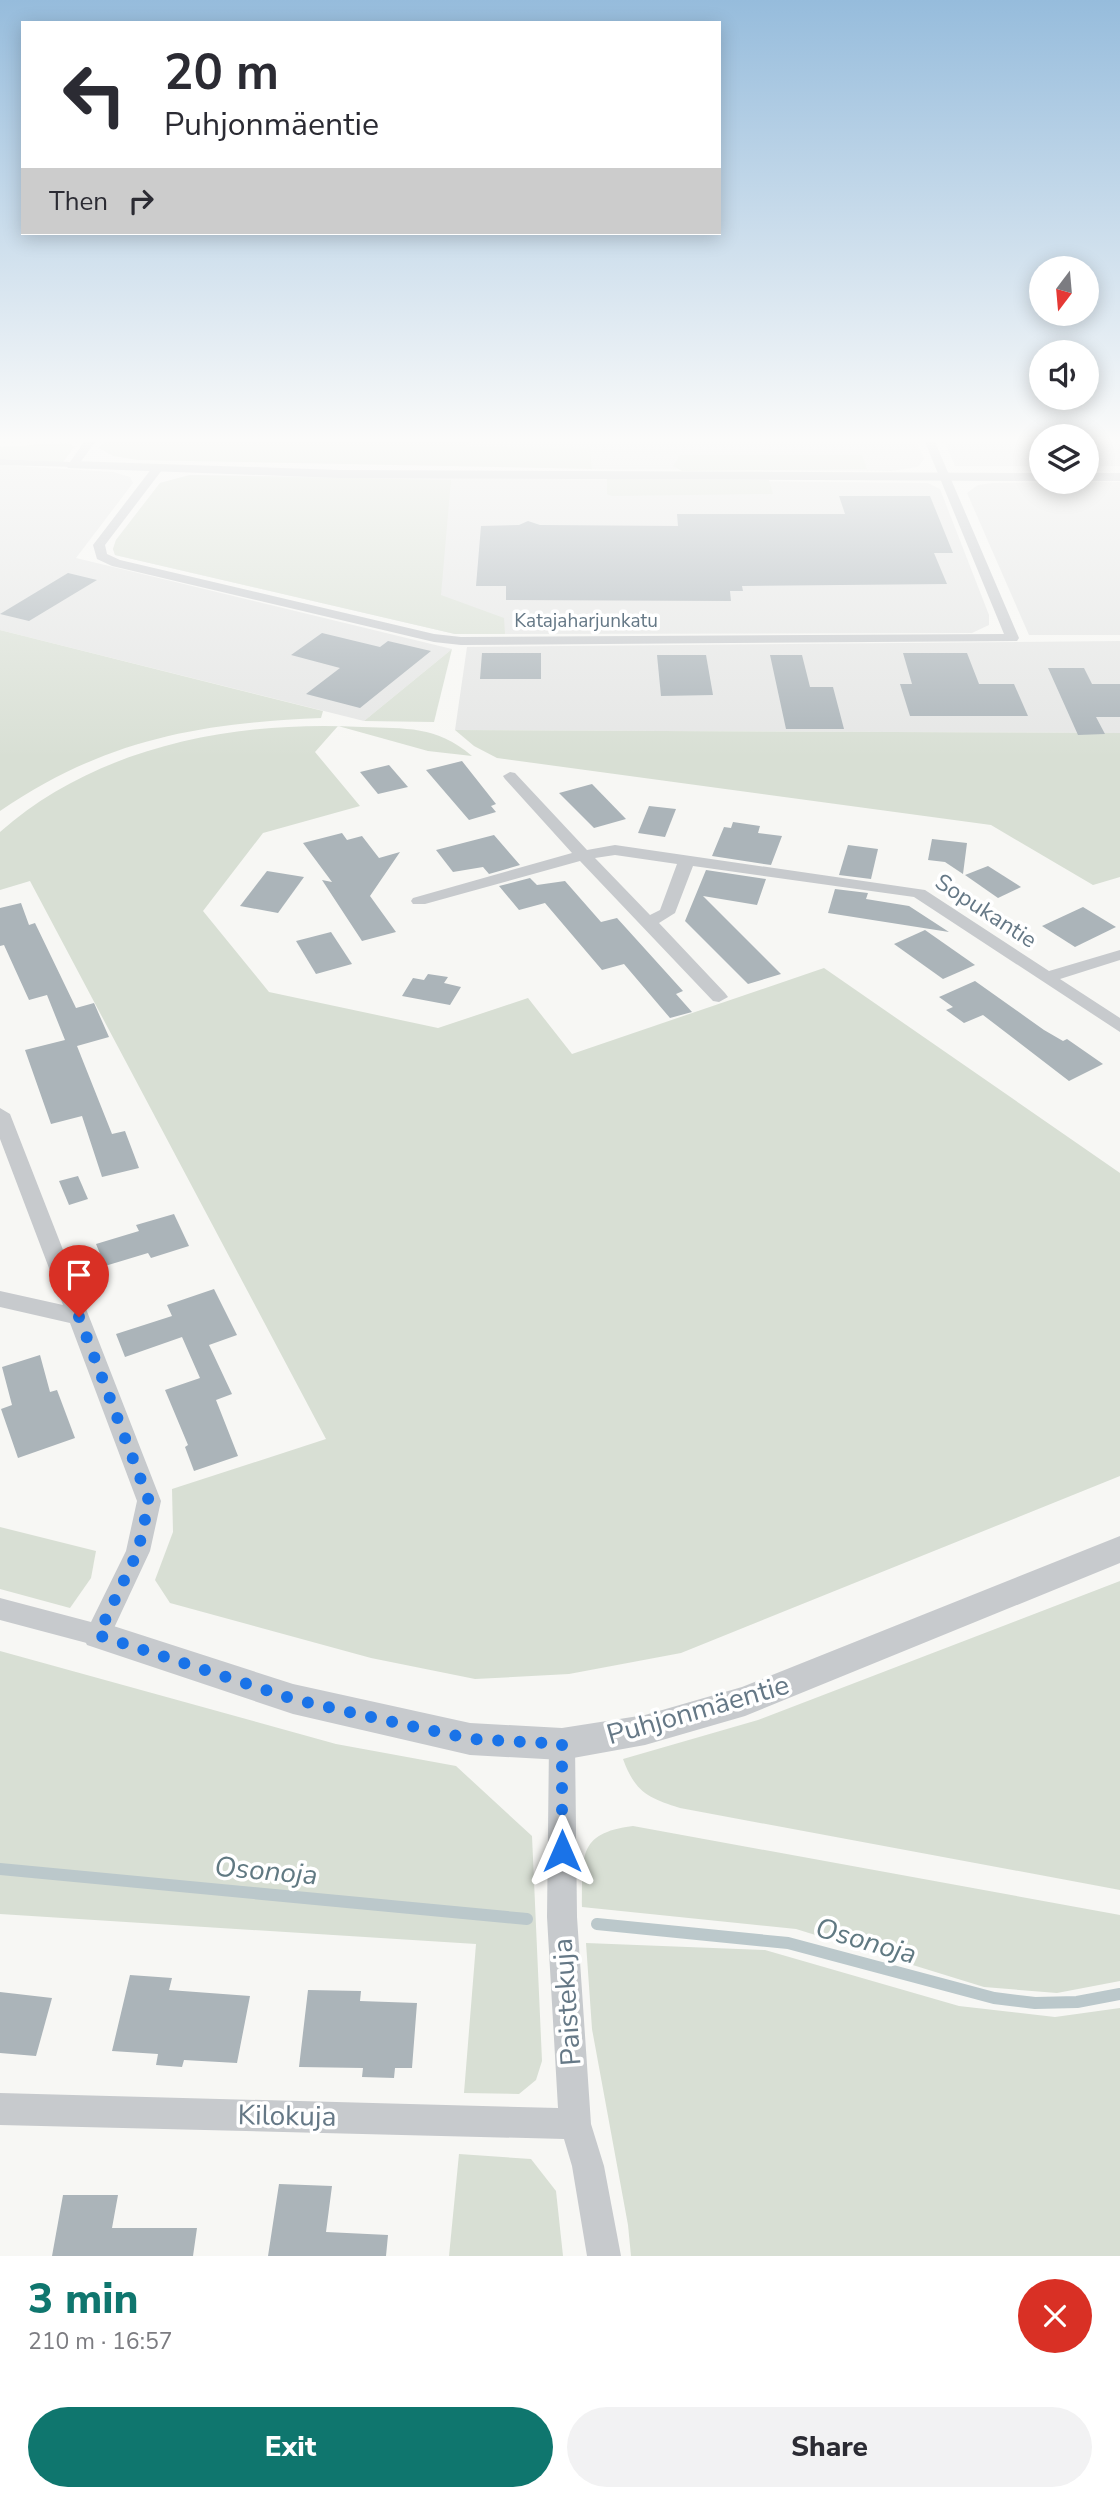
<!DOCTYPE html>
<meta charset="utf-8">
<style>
body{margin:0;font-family:"Nunito Sans",sans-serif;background:#f2f2f3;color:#2b2b33;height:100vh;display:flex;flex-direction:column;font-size:26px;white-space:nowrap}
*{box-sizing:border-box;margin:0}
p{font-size:23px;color:#7c7c81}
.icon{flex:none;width:38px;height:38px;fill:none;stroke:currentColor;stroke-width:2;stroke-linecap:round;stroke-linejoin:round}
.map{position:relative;height:2256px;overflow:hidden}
.side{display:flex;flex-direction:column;background:#fff;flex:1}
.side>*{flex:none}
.banner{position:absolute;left:21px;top:21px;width:700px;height:214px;border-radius:0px;box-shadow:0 4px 18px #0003;background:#fff;color:#2b2b33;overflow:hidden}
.needle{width:46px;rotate:196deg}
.tools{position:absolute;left:1029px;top:256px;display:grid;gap:14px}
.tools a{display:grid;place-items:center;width:70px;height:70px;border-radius:50%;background:#fff;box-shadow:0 4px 18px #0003;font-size:35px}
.pin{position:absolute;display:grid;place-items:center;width:60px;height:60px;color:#fff;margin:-72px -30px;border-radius:50% 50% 50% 0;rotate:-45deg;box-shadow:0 0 7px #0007}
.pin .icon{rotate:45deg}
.me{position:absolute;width:77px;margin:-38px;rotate:0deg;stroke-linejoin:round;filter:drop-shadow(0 0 5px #0008)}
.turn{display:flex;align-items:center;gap:24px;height:147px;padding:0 28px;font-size:32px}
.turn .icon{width:91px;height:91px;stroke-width:2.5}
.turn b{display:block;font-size:49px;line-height:60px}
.then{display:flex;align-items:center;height:66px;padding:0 28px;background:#0003;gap:14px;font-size:26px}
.round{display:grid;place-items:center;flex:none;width:74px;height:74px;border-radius:37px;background:#f2f2f3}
.summary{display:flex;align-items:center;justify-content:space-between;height:119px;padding:0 28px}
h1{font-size:42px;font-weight:800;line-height:52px;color:#0f766e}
.primary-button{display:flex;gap:14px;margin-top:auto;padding:14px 28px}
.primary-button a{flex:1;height:80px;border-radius:42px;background:#0f766e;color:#fff;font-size:28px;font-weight:800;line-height:80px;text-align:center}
.primary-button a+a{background:#f2f2f3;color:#2b2b33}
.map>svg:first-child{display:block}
</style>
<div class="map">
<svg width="1120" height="2256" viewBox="0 0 1120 2256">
<rect width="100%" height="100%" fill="#f7f7f4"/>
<!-- built -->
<g fill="#e5e6e5">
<polygon points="469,442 917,442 924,459 918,467 892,471 592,469 590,448 467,447"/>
<polygon points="945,442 1041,442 1041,466 955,466"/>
<rect x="1087" y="442" width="33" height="24"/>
<polygon points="0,465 113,472 130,477 133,483 76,558 452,649 364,721 0,630"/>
<polygon points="190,475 928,483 940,489 989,615 989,625 972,633 455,634 115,555 113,549 116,540 160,483"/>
<polygon points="1120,482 1120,635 1029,635 967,493 978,485 992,483"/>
<polygon points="1120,641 1120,733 455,730 467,647"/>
</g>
<!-- green -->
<g fill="#d8dfd4">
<polygon points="103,442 469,442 467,447 590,448 592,469 138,460 113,456 99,448"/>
<polygon points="65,443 75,446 63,462 0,459 0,447"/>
<polygon points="680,455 862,455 867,469 682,471 673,466"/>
<polygon points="190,475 451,480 441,595 504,618 505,634 455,634 115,555 113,549 116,540 160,483"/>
<polygon points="607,479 769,480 773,494 612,496 607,494"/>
<path d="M0 630 323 711 321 718C198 723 104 740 0 811Z"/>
<polygon points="452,649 434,722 364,721"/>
<path d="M338 726 315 752 360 806 263 833 203 911 269 992 438 1028 528 998 572 1054 824 968 1120 1173V1476L681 1653 569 1674 475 1679 371 1658 170 1603 155 1580 173 1532 172 1489 326 1439 30 881 0 890V832C97 746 236 720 362 727 406 729 436 725 472 756L428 751Z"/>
<polygon points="455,730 1120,733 1120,877 1093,885 991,825 497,758 474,746"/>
<polygon points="0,1527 96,1551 91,1578 70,1608 0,1589"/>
<path d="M1120 1581V1890L680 1808C648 1798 635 1792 623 1759L758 1720Z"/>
<polygon points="0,1651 336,1744 456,1766 532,1836 542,2061 536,2080 519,2094 464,2093 476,1944 0,1914"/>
<path d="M633 1826 1120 1915V1981L1057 1993 984 1987 796 1929 582 1907C583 1858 576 1833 633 1826Z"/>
<polygon points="586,1943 765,1950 959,2006 1055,2017 1120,2008 1120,2256 631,2256 628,2225 592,2029"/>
<polygon points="459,2154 531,2159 556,2191 563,2256 449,2256"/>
</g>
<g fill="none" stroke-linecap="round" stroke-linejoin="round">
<!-- stream -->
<g stroke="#bbc8cb" stroke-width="12">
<polyline points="0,1869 527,1919"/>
<polyline points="597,1924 788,1943 994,1998 1035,2003 1077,2002 1120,1994"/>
</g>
</g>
<!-- building -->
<g fill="#abb4b9">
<polygon points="839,496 930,496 953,553 934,553 947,584 742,586 743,591 730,591 731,601 506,600 506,586 476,586 481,526 519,525 528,521 540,525 678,526 677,514 845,514"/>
<polygon points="68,573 97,580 29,621 0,614"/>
<polygon points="322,633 380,647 388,641 431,651 360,708 306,694 340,668 291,655"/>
<polygon points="482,653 541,653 541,679 480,679"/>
<polygon points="903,653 967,653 979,684 1014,684 1028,716 910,716 900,684 912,684"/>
<polygon points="657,655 706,655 713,695 661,696"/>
<polygon points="770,655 802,655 810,687 833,687 844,729 786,729"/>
<polygon points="1048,668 1084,668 1092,684 1120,684 1120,717 1096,717 1105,734 1078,735"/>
<polygon points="462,761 496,804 491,806 496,812 469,820 426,770"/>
<polygon points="389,765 408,787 378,794 360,772"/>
<polygon points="592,784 626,819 594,828 559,793"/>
<polygon points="649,806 676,809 665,837 638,833"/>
<polygon points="733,822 760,826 758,833 782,836 771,865 712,856 724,827 731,828"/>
<polygon points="342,833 347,840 362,836 379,858 400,852 370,896 396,932 362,941 322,880 332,882 303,843"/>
<polygon points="494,835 520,865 489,874 483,867 453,872 436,850"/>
<polygon points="932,839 967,843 963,874 945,862 928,860"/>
<polygon points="848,845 878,849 871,879 839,875"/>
<polygon points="988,866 1021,887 998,898 965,875"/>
<polygon points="706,870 766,879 757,905 703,896 781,974 748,984 685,921"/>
<polygon points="267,871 304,877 278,913 240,906"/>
<polygon points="530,878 537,885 565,881 601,922 617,918 683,991 676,994 692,1012 670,1018 624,964 602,970 545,903 519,910 499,886"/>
<polygon points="835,889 868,893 866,899 909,906 949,932 828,913"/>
<polygon points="21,903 29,925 35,923 76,1008 94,1003 109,1037 77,1046 112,1134 125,1131 139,1168 102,1177 82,1116 51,1124 25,1050 65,1040 47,995 29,1000 4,945 0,946 0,908"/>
<polygon points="1083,907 1116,927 1075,947 1042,926"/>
<polygon points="925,930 975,965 943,979 894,944"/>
<polygon points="331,932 352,964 316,974 296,941"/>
<polygon points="428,974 448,977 444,983 461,987 450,1005 402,996 413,978 424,980"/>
<polygon points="975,981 1044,1030 1063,1041 1067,1039 1103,1064 1069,1081 983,1015 964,1023 946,1010 953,1007 939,997"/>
<polygon points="78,1176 88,1199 69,1205 59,1181"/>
<polygon points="174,1214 189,1246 151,1258 148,1253 105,1266 96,1244 139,1231 136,1225"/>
<polygon points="214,1289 237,1335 209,1345 232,1394 216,1400 238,1456 194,1471 185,1447 188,1445 165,1390 200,1378 182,1337 125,1357 116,1334 172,1316 167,1305"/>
<polygon points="40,1355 50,1392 57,1390 75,1438 18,1458 1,1409 12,1405 2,1367"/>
<polygon points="130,1975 172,1978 169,1990 250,1996 237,2063 184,2060 182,2067 156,2065 158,2054 112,2051"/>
<polygon points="308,1990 361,1991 360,2001 417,2003 412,2068 395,2068 394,2078 362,2077 363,2068 299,2067"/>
<polygon points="0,1992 52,1998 36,2056 0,2053"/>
<polygon points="279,2184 332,2186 326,2232 388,2235 386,2256 268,2256"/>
<polygon points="63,2195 118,2195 112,2228 197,2228 193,2256 52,2256"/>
</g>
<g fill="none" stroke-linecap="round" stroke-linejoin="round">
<!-- minor -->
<g fill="#c7cacd" fill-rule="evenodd">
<polygon points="84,442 95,442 77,467 0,465 0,459 70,462"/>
<polygon points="925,442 935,442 1019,638 1017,641 461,645 434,642 112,566 97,559 93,545 152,468 156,467 162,470 105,545 107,554 120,560 434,634 461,637 1004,634"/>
<path d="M510 772 515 773 587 850 615 845 925 890 1049 971 1120 950V960L1060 979 1120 1018V1032L914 897 693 866 675 913 659 923 725 993 728 997 719 1002 713 1001 580 861 425 904H413L411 901 413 898 572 853 505 779 503 776ZM615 855 677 864 660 910 650 915 595 858Z"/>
<polygon points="0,1108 10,1114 161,1501 150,1551 107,1643 98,1646 0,1620 0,1598 91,1622 126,1551 137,1501 70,1323 0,1307 0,1291 63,1305 0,1139"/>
<polygon points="562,1732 571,1735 575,1744 577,1917 591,2124 604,2166 621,2256 587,2256 572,2166 564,2139 0,2125 0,2093 558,2108 547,1917 549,1744 553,1735"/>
</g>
<!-- tertiary -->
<g fill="#c7cacd" fill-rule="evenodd">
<polygon points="73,461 339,470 1041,473 1041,481 339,478 68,468 66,465"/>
<rect x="1087" y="473" width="33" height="8"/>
<polygon points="1120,1536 1120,1563 745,1716 645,1745 562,1760 470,1755 293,1714 87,1645 82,1635 87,1625 98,1621 293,1684 470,1723 562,1728 645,1715 742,1687"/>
</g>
</g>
<!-- sky -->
<linearGradient id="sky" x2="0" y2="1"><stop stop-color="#96bcdc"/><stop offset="0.58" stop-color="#fbfbfa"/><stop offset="1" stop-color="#fbfbfa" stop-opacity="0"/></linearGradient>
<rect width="1120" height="758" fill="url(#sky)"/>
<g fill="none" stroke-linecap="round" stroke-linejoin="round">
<!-- route -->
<polyline stroke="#1a73e8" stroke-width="12" stroke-dasharray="0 21.6" points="79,1317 149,1501 138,1551 98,1635 293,1699 397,1723 471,1739 562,1744 562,1851"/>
</g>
<g text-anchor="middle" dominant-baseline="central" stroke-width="7" stroke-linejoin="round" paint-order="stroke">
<!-- far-street labels -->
<g font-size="19" fill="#657886" stroke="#fff">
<text x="586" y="621">Katajaharjunkatu</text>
</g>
<!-- street labels -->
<g font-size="23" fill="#657886" stroke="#fff">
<text transform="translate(986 911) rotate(33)">Sopukantie</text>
</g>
<!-- near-street labels -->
<g font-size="28" fill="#657886" stroke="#fff">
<text transform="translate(698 1710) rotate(-16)">Puhjonmäentie</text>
<text transform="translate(567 2002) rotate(-94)">Paistekuja</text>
<text transform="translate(287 2116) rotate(1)">Kilokuja</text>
</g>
<!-- near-water labels -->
<g font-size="28" font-style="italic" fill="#607982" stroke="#fff">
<text transform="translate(266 1871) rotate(5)">Osonoja</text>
<text transform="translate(866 1941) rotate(16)">Osonoja</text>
</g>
</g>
</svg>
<div class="tools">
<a><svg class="needle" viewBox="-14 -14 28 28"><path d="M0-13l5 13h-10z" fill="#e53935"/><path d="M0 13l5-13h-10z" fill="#7c7c81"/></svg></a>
<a><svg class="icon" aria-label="sound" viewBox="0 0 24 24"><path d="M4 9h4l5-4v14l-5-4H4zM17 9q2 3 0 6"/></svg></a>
<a><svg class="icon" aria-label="layers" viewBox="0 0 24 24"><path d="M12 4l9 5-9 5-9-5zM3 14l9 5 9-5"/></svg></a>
</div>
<div class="pin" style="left:79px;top:1317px;background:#d93025"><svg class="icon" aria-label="arrive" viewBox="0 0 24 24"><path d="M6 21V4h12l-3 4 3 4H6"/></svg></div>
<svg class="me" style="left:562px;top:1851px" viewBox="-20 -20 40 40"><path d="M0-17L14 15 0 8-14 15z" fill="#1a73e8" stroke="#fff" stroke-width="4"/></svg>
<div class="banner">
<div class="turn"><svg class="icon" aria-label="left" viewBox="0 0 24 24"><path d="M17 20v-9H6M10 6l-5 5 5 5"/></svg><div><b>20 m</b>Puhjonmäentie</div></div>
<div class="then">Then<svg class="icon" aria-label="right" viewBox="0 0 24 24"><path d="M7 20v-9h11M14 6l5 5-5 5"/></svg></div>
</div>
</div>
<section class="side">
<div class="summary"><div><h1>3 min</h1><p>210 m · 16:57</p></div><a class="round" style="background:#d93025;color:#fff"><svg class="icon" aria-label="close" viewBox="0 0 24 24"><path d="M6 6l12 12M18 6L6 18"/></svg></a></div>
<div class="primary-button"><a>Exit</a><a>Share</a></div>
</section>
